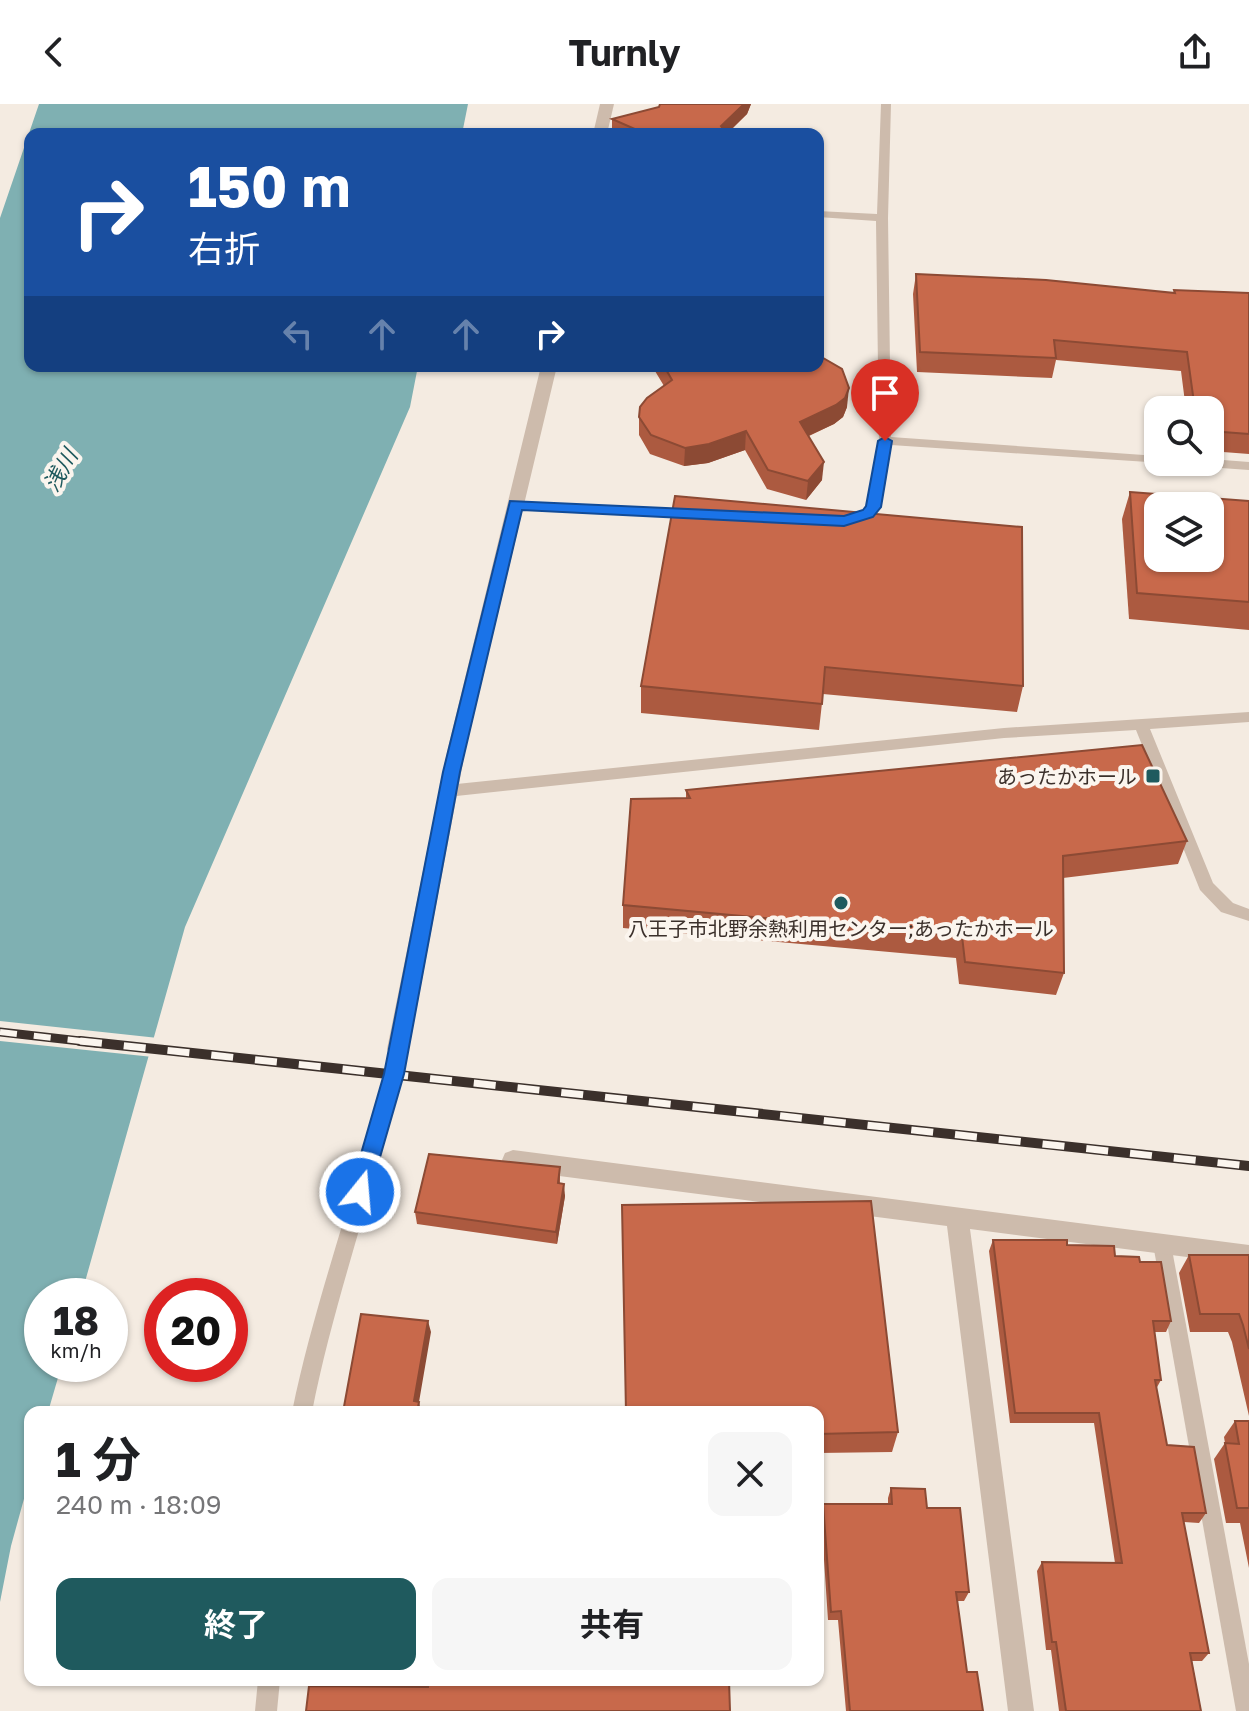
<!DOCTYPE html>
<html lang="ja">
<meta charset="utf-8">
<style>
body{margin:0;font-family:"Golos Text","Noto Sans JP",sans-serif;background:#f6f6f6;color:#202124;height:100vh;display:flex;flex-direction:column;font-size:30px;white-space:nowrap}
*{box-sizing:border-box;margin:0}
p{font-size:26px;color:#757577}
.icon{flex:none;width:44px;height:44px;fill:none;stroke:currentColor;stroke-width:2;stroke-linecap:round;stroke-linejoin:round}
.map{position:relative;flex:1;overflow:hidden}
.details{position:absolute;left:24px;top:1302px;width:800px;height:280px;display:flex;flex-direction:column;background:#fff;border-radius:16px;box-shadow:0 2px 6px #0004}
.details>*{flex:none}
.banner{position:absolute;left:24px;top:24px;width:800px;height:244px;border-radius:16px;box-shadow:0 2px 6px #0004;background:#1a4fa0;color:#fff;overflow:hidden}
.fabs{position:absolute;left:1144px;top:292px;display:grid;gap:16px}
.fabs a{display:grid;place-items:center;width:80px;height:80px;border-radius:16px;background:#fff;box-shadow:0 2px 6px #0004;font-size:40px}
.speed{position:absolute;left:24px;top:1174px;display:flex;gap:16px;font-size:40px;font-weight:700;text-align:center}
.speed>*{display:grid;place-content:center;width:104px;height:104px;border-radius:50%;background:#fff;box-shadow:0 2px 6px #0004;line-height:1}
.speed small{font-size:20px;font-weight:400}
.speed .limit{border:12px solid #d22;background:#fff;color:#111}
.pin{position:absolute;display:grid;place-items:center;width:68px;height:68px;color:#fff;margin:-82px -34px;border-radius:50% 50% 50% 0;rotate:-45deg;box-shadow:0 0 8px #0007}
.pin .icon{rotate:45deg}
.me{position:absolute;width:88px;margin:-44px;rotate:17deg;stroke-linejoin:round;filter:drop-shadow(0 0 6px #0008)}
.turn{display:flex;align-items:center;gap:28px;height:168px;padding:0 32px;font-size:36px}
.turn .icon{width:104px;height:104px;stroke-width:2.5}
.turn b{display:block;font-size:56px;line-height:68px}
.lanes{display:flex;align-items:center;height:76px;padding:0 32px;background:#0003;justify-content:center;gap:40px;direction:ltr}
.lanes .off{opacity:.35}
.round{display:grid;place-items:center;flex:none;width:84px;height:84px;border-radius:16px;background:#f6f6f6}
.head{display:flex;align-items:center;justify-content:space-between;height:136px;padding:0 32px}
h1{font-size:48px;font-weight:700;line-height:60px}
.button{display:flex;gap:16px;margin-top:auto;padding:16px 32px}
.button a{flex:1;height:92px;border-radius:16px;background:#1f5a5e;color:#fff;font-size:32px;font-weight:700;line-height:92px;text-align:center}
.button a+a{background:#f6f6f6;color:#202124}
header{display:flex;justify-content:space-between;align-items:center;height:104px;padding:0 32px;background:#fff;font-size:36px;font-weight:700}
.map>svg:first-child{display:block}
</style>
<header><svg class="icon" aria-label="back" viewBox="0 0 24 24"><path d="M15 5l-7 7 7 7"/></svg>Turnly<svg class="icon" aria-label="share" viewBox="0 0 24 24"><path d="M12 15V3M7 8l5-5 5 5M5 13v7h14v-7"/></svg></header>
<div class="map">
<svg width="1249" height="1607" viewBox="0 0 1249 1607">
<rect width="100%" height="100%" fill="#f4ebe1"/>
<!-- water -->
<polygon fill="#7fb0b2" points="39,0 468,0 462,30 30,30 30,262 418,262 410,303 185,823 81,1192 42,1192 42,1260 62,1260 48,1308 30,1308 30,1373 11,1442 0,1498 0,114"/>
<!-- pier -->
<polygon fill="#f4ebe1" points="0,917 158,934 153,953 0,937"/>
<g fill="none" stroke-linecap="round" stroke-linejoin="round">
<!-- service -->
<g fill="#cdbbac" fill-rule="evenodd">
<path d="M881 0H891L888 114 891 333 1158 352V358L1163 359 891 341C885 373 889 425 843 419V413L863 407 868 402 879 337 876 117 818 113V107L877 110Z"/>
<polygon points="1210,355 1249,358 1249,366 1193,362 1187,358 1210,358"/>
<polygon points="515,397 693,406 700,410 693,414 510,404 508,401"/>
<polygon points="1249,608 1249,618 1150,625 1213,779 1233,799 1249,805 1249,817 1221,808 1200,786 1136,626 1004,634 447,693 439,687 447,681 1004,624"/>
<path d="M398 938 404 940 406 945C382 1068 336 1185 312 1308H292C317 1185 364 1068 390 945L392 940Z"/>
<polygon points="1162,1132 1168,1134 1171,1140 1249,1560 1249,1607 1236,1607 1153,1140 1156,1134"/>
<polygon points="258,1576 280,1576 277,1607 255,1607"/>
</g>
<!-- minor -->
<g fill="#cdbbac" fill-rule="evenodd">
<polygon points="600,0 614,0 607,30 593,30"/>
<polygon points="541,262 557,262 465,648 409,945 406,951 398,954 390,951 387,945 447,648"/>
<polygon points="513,1046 1249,1141 1249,1161 970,1125 1034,1607 1008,1607 947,1122 513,1066 505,1063 502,1056 505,1049"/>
</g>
<defs>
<polyline id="rail-far1" points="0,928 98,939"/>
<polyline id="rail" points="80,937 1249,1062"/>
</defs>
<!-- rail-far1 casing -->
<use href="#rail-far1" stroke="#3b302b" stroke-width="9"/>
<!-- rail casing -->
<use href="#rail" stroke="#3b302b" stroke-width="10"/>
<!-- rail-far1 -->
<use href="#rail-far1" stroke="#fbf5ee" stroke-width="6" stroke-dasharray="17" stroke-linecap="butt"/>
<!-- rail -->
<use href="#rail" stroke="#fbf5ee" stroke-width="7" stroke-dasharray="22" stroke-linecap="butt"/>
</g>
<!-- wall -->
<g fill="#ac5a40">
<polygon points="660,0 751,0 747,10 727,30 615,30 612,29 612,15 659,3"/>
<polygon points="916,170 1174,189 1174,186 1249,189 1249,350 1210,347 1210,306 1186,306 1181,267 1056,256 1052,274 917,268 913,190"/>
<polygon points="652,262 818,262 847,303 843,313 834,320 809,332 822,376 806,396 767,385 745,346 708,359 684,362 650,350 639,331 639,313 664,282"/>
<polygon points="1130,388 1249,397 1249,526 1129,515 1122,415"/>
<polygon points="675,392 1023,582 1017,608 823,590 819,626 641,609 641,582"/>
<polygon points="686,686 1187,737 1178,760 1063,774 1064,869 1056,891 959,880 956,854 623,824 623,801 686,694"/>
<polygon points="560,1063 560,1079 565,1092 557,1140 417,1120 415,1108"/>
<polygon points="993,1136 1067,1141 1140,1158 1171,1217 1166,1228 1154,1228 1161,1276 1156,1285 1167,1341 1206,1409 1199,1419 1184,1418 1209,1549 1202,1557 1192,1557 1201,1607 1059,1607 1051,1546 1046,1546 1037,1467 1042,1458 1115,1459 1094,1319 1010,1319 989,1147"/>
<polygon points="1189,1151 1249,1151 1249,1312 1232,1238 1228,1228 1190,1228 1179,1169"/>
<polygon points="818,1308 898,1328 892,1348 818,1349"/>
<polygon points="1235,1317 1249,1317 1249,1464 1240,1419 1226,1419 1214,1355 1225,1339 1224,1333"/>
<polygon points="891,1384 927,1404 969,1488 964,1497 957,1497 967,1568 983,1607 846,1607 838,1516 828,1516 821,1410 823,1400 888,1400 888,1394"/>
</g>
<!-- shaded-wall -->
<g fill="#8c4a34">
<polygon points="744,0 751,0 747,10 726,30 721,22"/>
<polygon points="849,284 847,303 843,313 834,320 799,336 800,318"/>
<polygon points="746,327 745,346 708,359 684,362 685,344"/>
<polygon points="824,358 822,376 806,396 808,377"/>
<polygon points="564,1080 565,1092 557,1140 556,1128"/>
<polygon points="428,1217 431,1228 419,1298 421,1308 417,1308 414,1297"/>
</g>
<!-- building -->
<g fill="#c8694b" stroke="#8c4a34" stroke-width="2" fill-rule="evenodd">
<polygon points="660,0 744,0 721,22 727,30 646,30 612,15 659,3"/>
<polygon points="916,170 1046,176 1175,189 1174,186 1249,189 1249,330 1210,327 1210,306 1195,306 1187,248 1054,236 1056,254 920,248"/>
<polygon points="818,251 842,265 849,284 845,294 836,301 800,318 824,358 808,377 768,366 746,327 709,340 685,344 651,331 639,313 640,303 647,294 672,276 664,262 818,262"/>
<path d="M1130 388 1249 397V498L1137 489ZM1158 402H1210V454H1158Z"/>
<polygon points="675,392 1022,423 1023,582 825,563 822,600 641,582"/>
<polygon points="1142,641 1187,737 1063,752 1064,869 965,858 962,832 623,801 631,695 690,694 686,686"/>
<polygon points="429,1050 560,1063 558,1079 564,1080 556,1128 415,1108"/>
<polygon points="871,1097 898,1328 818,1330 818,1308 626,1308 622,1101"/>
<polygon points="993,1136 1067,1136 1067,1141 1114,1142 1115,1152 1139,1153 1140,1158 1161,1158 1171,1217 1153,1217 1161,1276 1155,1276 1167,1341 1194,1343 1206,1409 1182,1409 1209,1549 1190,1549 1201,1607 1066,1607 1056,1538 1052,1538 1042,1458 1122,1459 1099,1309 1015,1309"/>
<polygon points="1189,1151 1249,1151 1249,1245 1243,1221 1239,1210 1200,1210"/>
<polygon points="361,1210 428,1217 414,1297 419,1298 417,1308 343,1308"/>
<polygon points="1235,1317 1249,1317 1249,1404 1237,1404 1225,1339 1239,1340"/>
<polygon points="891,1384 925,1385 927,1404 960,1404 969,1488 956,1488 967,1568 977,1568 983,1607 850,1607 841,1507 831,1508 823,1400 892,1400"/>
<polygon points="429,1576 729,1576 730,1607 306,1607 309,1582 428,1583"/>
</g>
<!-- route -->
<polygon fill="#1a73e8" stroke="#114b97" stroke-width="2" points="885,333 892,337 881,403 873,413 844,422 522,406 460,668 404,970 370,1088 367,1094 360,1097 353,1094 350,1088 384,970 443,668 510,397 844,412 863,406 866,402 878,337"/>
<!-- markers -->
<g fill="#1f5a5e" stroke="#fbf5ee" stroke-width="3">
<rect x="1145" y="664" width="16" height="16" rx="4"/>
<circle cx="841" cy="799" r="8"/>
</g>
<g text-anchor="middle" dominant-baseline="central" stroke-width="8" stroke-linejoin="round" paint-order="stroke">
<!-- poi labels -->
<g font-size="20" fill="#3b302b" stroke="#fbf5ee" text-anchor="end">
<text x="1137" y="672">あったかホール</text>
<text x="841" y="824" text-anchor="middle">八王子市北野余熱利用センター;あったかホール</text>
</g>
<!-- water labels -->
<g font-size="22" font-style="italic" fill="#1f5a5e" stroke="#fbf5ee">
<text transform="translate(60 366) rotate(-60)">浅川</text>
</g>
</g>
</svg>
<div class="fabs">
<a><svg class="icon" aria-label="search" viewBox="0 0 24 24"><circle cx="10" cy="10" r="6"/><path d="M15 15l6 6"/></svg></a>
<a><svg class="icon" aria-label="layers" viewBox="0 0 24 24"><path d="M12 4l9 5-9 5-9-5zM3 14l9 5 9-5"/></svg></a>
</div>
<div class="speed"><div>18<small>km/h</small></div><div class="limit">20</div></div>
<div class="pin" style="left:885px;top:337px;background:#d93025"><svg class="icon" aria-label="arrive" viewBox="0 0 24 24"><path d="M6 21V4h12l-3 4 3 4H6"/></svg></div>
<svg class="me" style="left:360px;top:1088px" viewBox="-20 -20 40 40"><circle r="17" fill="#1a73e8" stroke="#fff" stroke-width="3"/><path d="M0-11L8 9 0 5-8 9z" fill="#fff"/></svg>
<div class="banner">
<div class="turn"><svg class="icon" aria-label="right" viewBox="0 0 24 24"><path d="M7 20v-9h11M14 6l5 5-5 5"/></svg><div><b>150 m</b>右折</div></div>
<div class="lanes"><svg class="icon off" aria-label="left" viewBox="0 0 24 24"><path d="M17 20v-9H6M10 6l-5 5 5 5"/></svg><svg class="icon off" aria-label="ahead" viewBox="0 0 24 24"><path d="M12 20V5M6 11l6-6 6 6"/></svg><svg class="icon off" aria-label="ahead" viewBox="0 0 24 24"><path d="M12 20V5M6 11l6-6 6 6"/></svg><svg class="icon" aria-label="right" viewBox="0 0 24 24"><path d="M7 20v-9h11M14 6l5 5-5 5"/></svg></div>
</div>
<section class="details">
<div class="head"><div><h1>1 分</h1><p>240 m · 18:09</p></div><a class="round"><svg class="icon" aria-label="close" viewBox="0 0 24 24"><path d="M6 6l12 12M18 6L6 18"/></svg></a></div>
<div class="button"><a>終了</a><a>共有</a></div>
</section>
</div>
